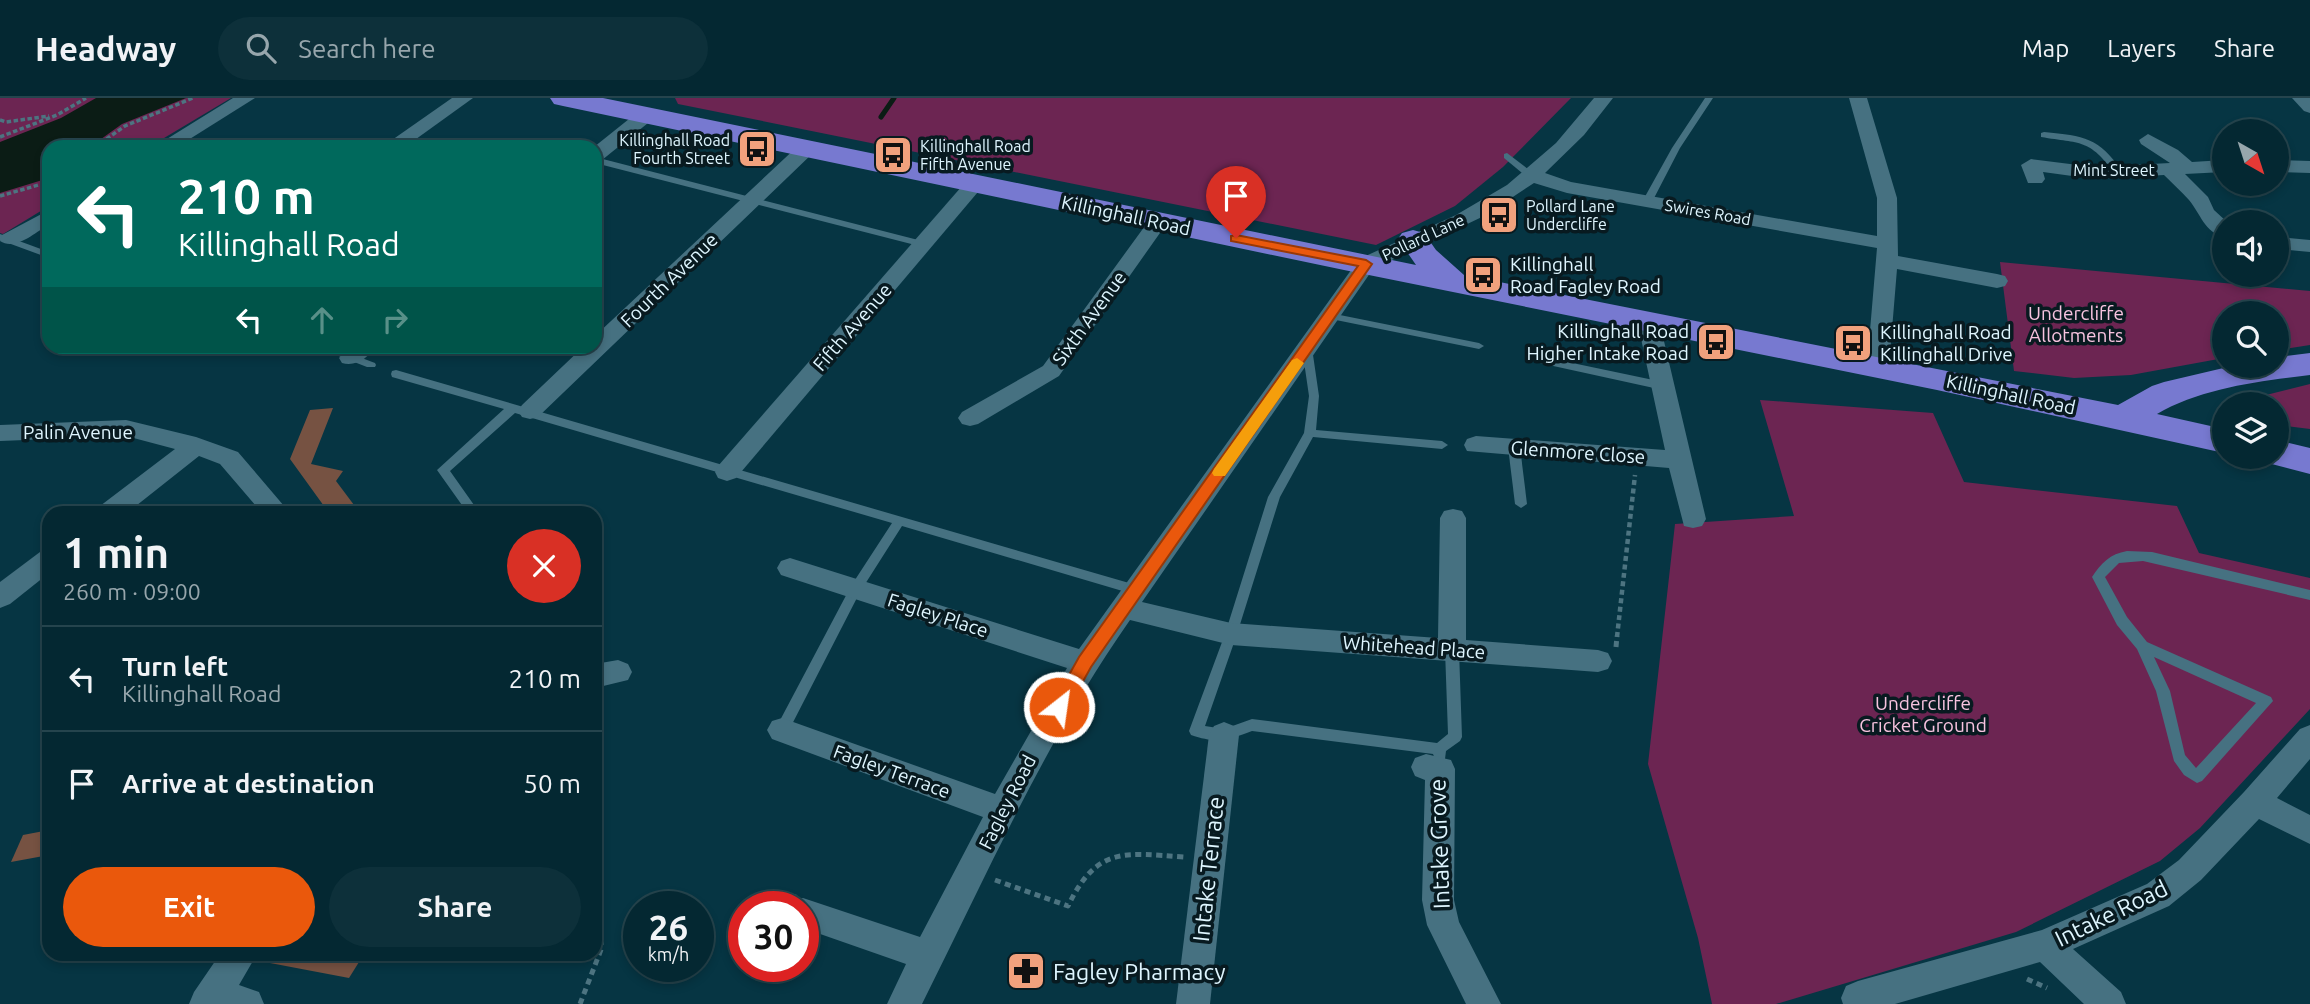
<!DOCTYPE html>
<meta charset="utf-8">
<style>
body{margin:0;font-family:Ubuntu,sans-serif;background:#0d303a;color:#f1f3f6;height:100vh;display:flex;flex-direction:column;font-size:26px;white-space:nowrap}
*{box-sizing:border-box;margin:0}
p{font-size:23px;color:#97a6ac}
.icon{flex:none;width:38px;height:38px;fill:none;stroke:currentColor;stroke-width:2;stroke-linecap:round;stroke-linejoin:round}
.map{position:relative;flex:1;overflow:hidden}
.sheet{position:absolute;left:42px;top:408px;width:560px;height:455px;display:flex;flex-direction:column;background:#042832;border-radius:21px;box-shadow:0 4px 10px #0003,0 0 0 2px #25444d}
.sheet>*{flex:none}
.guide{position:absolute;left:42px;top:42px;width:560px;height:214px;border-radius:21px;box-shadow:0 4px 10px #0003,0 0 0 2px #25444d;background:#00695c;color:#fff;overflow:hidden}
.needle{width:46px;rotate:141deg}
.tools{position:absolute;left:2212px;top:21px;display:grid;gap:14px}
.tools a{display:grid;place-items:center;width:77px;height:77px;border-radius:50%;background:#042832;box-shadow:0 4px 10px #0003,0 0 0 2px #25444d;font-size:35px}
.speed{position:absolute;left:623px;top:793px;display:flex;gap:14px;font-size:35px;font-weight:700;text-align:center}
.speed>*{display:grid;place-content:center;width:91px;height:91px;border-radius:50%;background:#042832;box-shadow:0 4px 10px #0003,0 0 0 2px #25444d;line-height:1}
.speed small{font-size:18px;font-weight:400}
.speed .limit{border:10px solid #d22;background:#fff;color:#111}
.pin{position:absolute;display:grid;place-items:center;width:60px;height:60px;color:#fff;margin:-72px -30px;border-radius:50% 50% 50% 0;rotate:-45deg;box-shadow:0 0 7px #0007}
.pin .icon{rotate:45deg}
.me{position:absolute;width:77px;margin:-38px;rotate:30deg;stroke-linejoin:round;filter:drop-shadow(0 0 5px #0008)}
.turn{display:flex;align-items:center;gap:24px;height:147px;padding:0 21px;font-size:32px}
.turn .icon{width:91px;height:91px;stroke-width:2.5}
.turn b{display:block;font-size:49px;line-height:60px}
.lanes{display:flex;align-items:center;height:66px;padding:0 21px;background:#0003;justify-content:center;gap:35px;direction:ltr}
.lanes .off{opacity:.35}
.round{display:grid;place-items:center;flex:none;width:74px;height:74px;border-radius:37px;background:#0d303a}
.summary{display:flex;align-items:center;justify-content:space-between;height:119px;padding:0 21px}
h1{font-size:42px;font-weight:600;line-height:52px}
.button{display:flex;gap:14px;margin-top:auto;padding:14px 21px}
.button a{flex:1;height:80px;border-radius:42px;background:#ea580c;color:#fff;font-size:28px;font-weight:600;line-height:80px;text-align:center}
.button a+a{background:#0d303a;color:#f1f3f6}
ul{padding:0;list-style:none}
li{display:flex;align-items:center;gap:21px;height:105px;padding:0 21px;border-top:2px solid #25444d}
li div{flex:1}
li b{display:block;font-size:26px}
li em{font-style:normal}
header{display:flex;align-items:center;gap:42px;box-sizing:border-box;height:98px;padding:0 35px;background:#042832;border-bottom:2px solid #25444d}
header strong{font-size:33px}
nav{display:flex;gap:38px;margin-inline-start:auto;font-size:24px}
.search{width:490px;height:63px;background:#0d303a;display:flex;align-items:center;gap:18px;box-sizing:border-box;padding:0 24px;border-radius:38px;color:#97a6ac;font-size:26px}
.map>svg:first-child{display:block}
</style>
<header>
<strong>Headway</strong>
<div class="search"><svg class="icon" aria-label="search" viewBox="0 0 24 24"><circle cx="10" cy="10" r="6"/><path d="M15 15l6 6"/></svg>Search here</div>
<nav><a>Map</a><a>Layers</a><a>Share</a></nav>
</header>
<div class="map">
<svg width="2310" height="906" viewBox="0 0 2310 906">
<rect width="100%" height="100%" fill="#063543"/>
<!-- green -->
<g fill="#6c2552">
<polygon points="0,0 231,0 149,49 49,49 49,108 3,136 0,135"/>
<polygon points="675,0 1571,0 1503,69 1455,108 1376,147 678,6"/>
<polygon points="2000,164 2310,193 2310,247 2277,252 2277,215 2224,215 2224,260 2131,277 2074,280 2014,273"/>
<polygon points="2310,286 2310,331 2277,327 2277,306 2230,306"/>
<polygon points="1760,302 1933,315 1964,384 2177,408 2199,455 2310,480 2310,611 2200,730 2160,763 2016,834 1776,906 1712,906 1698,840 1648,666 1675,426 1794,418"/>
</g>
<!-- water -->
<polygon fill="#0b1c15" points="96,0 186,0 122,26 90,49 49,49 49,80 0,95 0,44 61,20"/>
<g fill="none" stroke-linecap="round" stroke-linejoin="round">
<!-- stream -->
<polyline stroke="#0b1c15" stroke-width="5" points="881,19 894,0"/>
</g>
<!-- building -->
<g fill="#765242">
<polygon points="333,310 311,366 343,373 336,383 360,415 329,415 290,361 310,312"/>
<polygon points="49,732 49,757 11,764 23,737"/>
<polygon points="271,856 364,856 349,880 270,865"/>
</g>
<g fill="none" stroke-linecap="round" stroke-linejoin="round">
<!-- path-far2 -->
<g stroke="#4d7481" stroke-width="3.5" stroke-dasharray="4.5 2.5" stroke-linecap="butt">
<polyline points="0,22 6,24 49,18"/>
<polyline points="0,39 57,17 86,0"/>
<polyline points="95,49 125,28 193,0"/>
<polyline points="0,98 49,84"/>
</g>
<!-- path-far1 -->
<polyline stroke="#4d7481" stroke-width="4.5" stroke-dasharray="5 3.5" stroke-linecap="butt" points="1617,539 1635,377"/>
<!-- path -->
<g stroke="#4d7481" stroke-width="5" stroke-dasharray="6 4.5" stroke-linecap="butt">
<polyline points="1616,549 1617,538"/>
<path d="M995 782 1068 808C1097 748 1124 755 1184 759"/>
<polyline points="2027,881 2047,890"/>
<polyline points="580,906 602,849 595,820"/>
</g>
<!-- service -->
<g fill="#467181" fill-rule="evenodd">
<polygon points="1705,0 1713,0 1680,50 1652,104 1647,107 1644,106 1642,104 1672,50"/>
<path d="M2044 34C2085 38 2098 39 2123 74L2118 77 2115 76C2089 40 2081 46 2041 39V35Z"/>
<polygon points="1507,55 1533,75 1533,79 1527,79 1504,60 1504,56"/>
<polygon points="595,59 926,144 928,146 923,149 595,65"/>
<polygon points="0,136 49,154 49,160 0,142"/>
<polygon points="1330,215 1479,245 1484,248 1479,251 1326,220 1325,218"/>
<path d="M1307 247 1312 250 1319 298 1316 332 1442 343 1448 347 1442 351 1313 339 1280 399 1237 536 1205 628 1224 631 1252 621 1437 645 1448 636 1445 552 1447 548 1452 547 1457 548 1459 552 1462 639 1460 643 1446 653 1445 661 1440 663 1435 661 1433 656 1252 633C1228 642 1217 646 1191 637L1189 633 1225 536 1268 399 1304 335 1309 298 1302 250Z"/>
<polygon points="313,248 330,248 375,265 376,267 375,269 367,269"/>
<polygon points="1539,258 1663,284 1668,288 1663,292 1535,264 1534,262 1535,260"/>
<polygon points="396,272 1136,487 1140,489 1142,492 1140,495 1136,497 902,428 860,494 787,636 782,638 777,636 775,632 777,628 851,488 892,425 515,315 450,373 474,407 468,411 464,410 437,372 504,311 392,279 391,276 392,273"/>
<polygon points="1514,345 1520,349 1527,406 1521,410 1515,406 1508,349"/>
<path d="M2127 453 2152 454 2310 492V502L2143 463 2119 465 2105 479 2127 519 2147 544 2271 599 2273 603 2202 683 2197 685 2184 677 2174 663 2156 593 2137 551 2117 527 2092 479C2101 465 2110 456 2127 453ZM2154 559 2256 605 2196 670 2185 657 2170 593Z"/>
</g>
<!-- minor -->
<g fill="#467181" fill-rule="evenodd">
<polygon points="233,0 255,0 177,49 154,49"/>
<polygon points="452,0 473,0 405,49 382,49"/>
<path d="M1594 0H1613L1584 37 1545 75 1571 84 1877 138V100L1849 0H1867L1897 100 1898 158 1997 176 2005 178 2008 183 2005 188 1997 190 1897 171 1889 268 1886 273 1878 276 1870 273 1867 268 1877 150 1567 95 1534 85 1484 118 1373 171 1142 504 1231 525 1438 540 1440 420 1444 413 1453 411 1462 413 1466 420V542L1598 552 1608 555 1612 563 1608 571 1598 574 1231 547 1130 522C1046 642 987 776 922 906H887L906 866 803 830V808H763L767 796C779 792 785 793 797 797L798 801 803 800 920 839 983 719 772 641 767 632 772 623 782 620 995 696 1067 570 781 477 777 470 781 463 790 460 1079 551 1359 161 1456 117 1507 87 1556 45Z"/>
<polygon points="2292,0 2310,0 2310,15 2304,13"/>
<polygon points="646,11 655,17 653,21 602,62 595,64 594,49 639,13"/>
<path d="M2148 36 2178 52 2192 64 2224 62V74L2185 76 2208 99 2214 112 2227 124H2224V139C2205 135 2200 115 2189 102 2181 93 2172 85 2164 77L2094 81 2043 74 2045 81 2042 85H2028L2021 67 2031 61 2094 69 2170 65 2141 46 2139 42Z"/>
<polygon points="807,44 814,46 817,50 814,54 538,319 530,321 522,319 518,313 522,307 584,248 595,248 595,238 800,46"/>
<polygon points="2277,62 2310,63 2310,75 2277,74"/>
<polygon points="976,78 983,80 986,84 983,88 736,380 727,383 718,380 715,374 718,368 969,80"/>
<path d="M49 112V126C35 135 15 153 0 143L2 137Z"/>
<polygon points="1157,119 1164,121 1167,125 1059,278 978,326 970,328 962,326 958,320 962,314 1043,268 1150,121"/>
<polygon points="2277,139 2310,142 2310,154 2277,151"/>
<polygon points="1648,215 1656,217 1659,222 1706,421 1702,428 1693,430 1684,428 1669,370 1467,353 1464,347 1467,341 1476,338 1665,352 1637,222 1640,217"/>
<path d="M350 248H376C368 260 356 269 342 265L339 260Z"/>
<polygon points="126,322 196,339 238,354 290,415 262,415 220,366 199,358 127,415 96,415 100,408 175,351 126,338 0,343 0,327"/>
<polygon points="49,451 49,475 10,506 0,510 0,484 40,454"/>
<polygon points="618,562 628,566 632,574 628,582 595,590 595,566"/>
<polygon points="1224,624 1234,628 1239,637 1210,906 1176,906 1209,637 1214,628"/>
<polygon points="2310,627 2310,661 2277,700 2310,717 2310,746 2259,721 2201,782 2169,808 2073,851 2121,894 2126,906 2084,906 2040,864 1895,906 1843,906 1841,900 1846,888 1858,883 2042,832 2147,786 2179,762 2244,694 2300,631"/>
<polygon points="1426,656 1451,662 1455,671 1454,802 1459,824 1501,906 1466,906 1427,827 1422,802 1425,682 1415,678 1411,669 1415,660"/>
<polygon points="220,856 257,856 239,887 259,894 264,906 189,906 194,894"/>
</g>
<!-- trunk -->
<g fill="#7779d0" fill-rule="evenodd">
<path d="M550 0H603L1416 167 1398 141 1402 135 1413 132 1424 135 1436 152 1464 177 2118 307 2152 288 2164 284 2232 268H2277V259L2310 255V277C2260 283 2201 290 2157 316L2224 331V355L1937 292 1344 172 563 8 554 6Z"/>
<polygon points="2277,342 2310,350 2310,376 2264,364 2261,359 2277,359"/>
</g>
</g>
<!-- route -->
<polygon fill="#ea580c" stroke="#983908" stroke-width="2" points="1236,137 1366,162 1372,166 1091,569 1066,614 1059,616 1053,614 1051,609 1079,559 1358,168 1231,143 1231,138"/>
<!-- slow -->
<polygon fill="#f59e0b" points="1297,260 1304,265 1225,378 1214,378 1212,375 1214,371 1292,262"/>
<!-- icons -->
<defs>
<symbol id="bus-square" viewBox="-11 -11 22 22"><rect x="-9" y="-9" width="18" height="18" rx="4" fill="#f1a17d" stroke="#081a20"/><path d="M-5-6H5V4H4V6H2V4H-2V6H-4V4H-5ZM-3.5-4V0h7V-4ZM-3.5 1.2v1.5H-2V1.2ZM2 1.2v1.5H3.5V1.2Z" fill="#111"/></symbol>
<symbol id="pharmacy-square" viewBox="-11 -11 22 22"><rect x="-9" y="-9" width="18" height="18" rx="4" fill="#f1a17d" stroke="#081a20"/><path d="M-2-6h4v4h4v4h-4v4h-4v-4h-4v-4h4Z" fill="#111"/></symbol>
</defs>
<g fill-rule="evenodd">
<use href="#bus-square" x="735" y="29" width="44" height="44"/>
<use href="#bus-square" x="871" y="35" width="44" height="44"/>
<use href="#bus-square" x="1477" y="95" width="44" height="44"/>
<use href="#bus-square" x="1461" y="155" width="44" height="44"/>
<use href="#bus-square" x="1694" y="222" width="44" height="44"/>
<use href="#bus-square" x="1831" y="223" width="44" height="44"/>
<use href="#pharmacy-square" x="1004" y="851" width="44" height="44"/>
</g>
<g text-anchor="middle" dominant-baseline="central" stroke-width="7" stroke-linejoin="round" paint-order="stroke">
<!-- far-poi labels -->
<g font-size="16" fill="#dff6ff" stroke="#081a20" text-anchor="start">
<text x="730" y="42" text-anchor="end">Killinghall Road<tspan x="730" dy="18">Fourth Street</tspan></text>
<text x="920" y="48">Killinghall Road<tspan x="920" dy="18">Fifth Avenue</tspan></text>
<text x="1526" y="108">Pollard Lane<tspan x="1526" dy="18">Undercliffe</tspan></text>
</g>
<!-- far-street labels -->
<g font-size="16" fill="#dff6ff" stroke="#081a20">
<text x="2114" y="72">Mint Street</text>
<text transform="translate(1708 114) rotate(10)">Swires Road</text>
<text transform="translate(1423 139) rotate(-25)">Pollard Lane</text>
</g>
<!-- street labels -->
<g font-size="19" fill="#dff6ff" stroke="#081a20">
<text transform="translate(1126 117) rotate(12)">Killinghall Road</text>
<text transform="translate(669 182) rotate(-44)">Fourth Avenue</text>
<text transform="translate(1089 220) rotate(-54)">Sixth Avenue</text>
<text transform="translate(852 229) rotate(-49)">Fifth Avenue</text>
<text transform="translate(2011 296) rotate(12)">Killinghall Road</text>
<text x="78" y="334">Palin Avenue</text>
<text transform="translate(1578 354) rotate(4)">Glenmore Close</text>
<text transform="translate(938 517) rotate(18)">Fagley Place</text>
<text transform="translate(1414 549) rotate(4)">Whitehead Place</text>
<text transform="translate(892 673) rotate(20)">Fagley Terrace</text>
<text transform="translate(1007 704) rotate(-63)">Fagley Road</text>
</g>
<!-- poi labels -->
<g font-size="19" fill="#dff6ff" stroke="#081a20" text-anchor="start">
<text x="1510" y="166">Killinghall<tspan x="1510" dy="22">Road Fagley Road</tspan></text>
<text x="1689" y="233" text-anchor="end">Killinghall Road<tspan x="1689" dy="22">Higher Intake Road</tspan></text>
<text x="1880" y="234">Killinghall Road<tspan x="1880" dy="22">Killinghall Drive</tspan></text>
</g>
<!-- park labels -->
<g font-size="19" fill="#f7c3df" stroke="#081a20">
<text x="2076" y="215">Undercliffe<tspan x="2076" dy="22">Allotments</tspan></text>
<text x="1923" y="605">Undercliffe<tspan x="1923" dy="22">Cricket Ground</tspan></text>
</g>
<!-- near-street labels -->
<g font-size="23" fill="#dff6ff" stroke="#081a20">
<text transform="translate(1439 746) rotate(-92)">Intake Grove</text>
<text transform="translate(1208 771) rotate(-84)">Intake Terrace</text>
<text transform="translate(2111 815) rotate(-26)">Intake Road</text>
</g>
<!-- near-poi labels -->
<g font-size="23" fill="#dff6ff" stroke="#081a20" text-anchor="start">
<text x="1053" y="873">Fagley Pharmacy</text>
</g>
</g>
</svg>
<div class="tools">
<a><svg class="needle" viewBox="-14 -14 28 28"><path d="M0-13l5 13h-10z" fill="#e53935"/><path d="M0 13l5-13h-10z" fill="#97a6ac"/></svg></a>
<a><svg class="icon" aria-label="sound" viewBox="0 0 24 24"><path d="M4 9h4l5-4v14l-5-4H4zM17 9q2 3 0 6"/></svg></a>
<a><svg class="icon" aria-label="search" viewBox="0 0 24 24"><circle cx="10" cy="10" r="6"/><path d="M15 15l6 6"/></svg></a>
<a><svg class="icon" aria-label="layers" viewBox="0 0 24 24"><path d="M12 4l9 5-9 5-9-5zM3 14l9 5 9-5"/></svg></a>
</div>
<div class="speed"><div>26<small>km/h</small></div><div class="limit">30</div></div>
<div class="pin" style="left:1236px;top:140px;background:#d93025"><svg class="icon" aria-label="arrive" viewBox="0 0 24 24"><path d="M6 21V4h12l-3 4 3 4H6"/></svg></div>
<svg class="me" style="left:1059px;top:609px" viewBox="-20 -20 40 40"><circle r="17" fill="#ea580c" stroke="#fff" stroke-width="3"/><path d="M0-11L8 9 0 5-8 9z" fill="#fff"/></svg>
<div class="guide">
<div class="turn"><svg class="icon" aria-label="left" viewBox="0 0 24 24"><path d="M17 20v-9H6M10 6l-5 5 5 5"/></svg><div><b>210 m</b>Killinghall Road</div></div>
<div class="lanes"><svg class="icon" aria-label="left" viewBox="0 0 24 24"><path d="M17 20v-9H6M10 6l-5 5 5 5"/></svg><svg class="icon off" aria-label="ahead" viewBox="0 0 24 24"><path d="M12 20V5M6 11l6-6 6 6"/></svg><svg class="icon off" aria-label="right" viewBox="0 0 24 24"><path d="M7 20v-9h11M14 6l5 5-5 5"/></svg></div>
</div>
<section class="sheet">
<div class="summary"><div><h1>1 min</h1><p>260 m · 09:00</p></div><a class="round" style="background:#d93025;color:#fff"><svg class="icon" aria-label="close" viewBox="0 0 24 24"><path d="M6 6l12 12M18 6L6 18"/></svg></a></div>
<ul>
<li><svg class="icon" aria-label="left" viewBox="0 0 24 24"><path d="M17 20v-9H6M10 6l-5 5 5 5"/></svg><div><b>Turn left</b><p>Killinghall Road</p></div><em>210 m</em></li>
<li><svg class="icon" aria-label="arrive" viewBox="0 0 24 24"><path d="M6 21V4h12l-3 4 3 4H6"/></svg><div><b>Arrive at destination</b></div><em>50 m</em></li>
</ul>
<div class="button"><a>Exit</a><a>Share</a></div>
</section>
</div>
